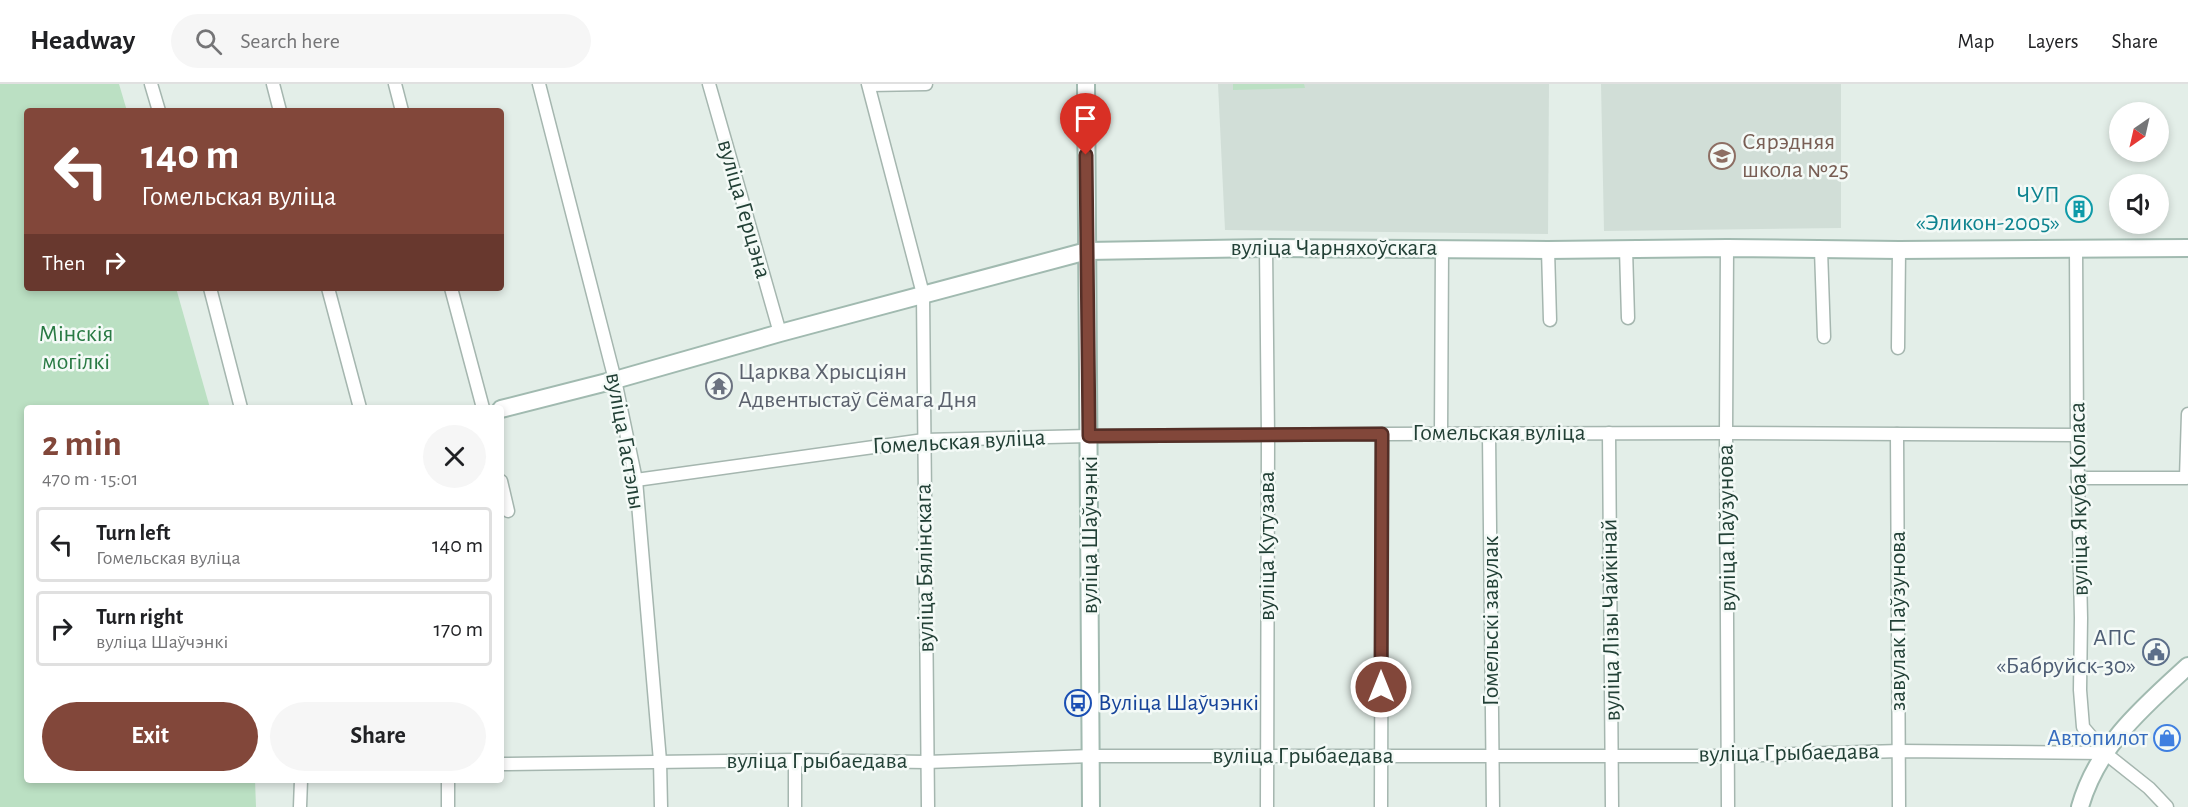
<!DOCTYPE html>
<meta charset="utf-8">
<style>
body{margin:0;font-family:"Alegreya Sans",sans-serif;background:#f6f6f6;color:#202124;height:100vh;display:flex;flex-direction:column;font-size:22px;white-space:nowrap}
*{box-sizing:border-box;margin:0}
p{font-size:20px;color:#757577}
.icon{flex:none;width:33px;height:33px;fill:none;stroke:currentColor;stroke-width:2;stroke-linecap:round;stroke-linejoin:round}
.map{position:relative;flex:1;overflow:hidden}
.sheet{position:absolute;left:24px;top:321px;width:480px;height:378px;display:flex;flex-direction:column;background:#fff;border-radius:6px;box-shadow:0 3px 9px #0003}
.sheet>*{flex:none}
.top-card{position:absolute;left:24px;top:24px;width:480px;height:183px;border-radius:6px;box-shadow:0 3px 9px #0003;background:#82473a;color:#fff;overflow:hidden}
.needle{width:39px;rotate:214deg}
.fabs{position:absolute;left:2109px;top:18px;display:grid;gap:12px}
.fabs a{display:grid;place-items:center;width:60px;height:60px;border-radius:50%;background:#fff;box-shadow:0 3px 9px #0003;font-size:30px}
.pin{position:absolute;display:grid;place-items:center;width:51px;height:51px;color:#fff;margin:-62px -26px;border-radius:50% 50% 50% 0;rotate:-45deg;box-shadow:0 0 6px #0007}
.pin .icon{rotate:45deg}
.me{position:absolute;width:66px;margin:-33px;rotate:0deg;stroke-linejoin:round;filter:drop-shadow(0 0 4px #0008)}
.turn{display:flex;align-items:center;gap:21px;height:126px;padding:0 18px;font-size:27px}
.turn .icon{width:78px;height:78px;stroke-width:2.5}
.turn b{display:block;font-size:42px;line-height:51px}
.then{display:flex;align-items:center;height:57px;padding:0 18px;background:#0003;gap:12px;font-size:22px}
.round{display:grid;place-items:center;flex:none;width:63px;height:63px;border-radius:32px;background:#f6f6f6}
.summary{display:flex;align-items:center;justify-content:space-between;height:102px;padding:0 18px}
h1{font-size:36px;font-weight:700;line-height:45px;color:#82473a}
.cta{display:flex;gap:12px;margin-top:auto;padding:12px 18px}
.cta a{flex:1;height:69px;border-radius:36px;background:#82473a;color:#fff;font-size:24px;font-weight:700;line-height:69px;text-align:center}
.cta a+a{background:#f6f6f6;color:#202124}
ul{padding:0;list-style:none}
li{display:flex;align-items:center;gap:18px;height:75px;margin:0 12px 9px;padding:0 6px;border:3px solid #e0e0e0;border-radius:6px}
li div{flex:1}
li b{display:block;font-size:22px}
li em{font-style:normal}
header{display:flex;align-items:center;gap:36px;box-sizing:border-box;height:84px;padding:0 30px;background:#fff;border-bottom:2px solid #e0e0e0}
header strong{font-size:28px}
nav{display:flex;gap:33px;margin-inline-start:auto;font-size:21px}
.search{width:420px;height:54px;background:#f6f6f6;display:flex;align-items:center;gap:15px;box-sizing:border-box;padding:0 21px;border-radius:33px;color:#757577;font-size:22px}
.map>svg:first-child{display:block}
</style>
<header>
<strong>Headway</strong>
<div class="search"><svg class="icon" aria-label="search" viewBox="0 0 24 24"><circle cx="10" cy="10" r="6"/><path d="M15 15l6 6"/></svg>Search here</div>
<nav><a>Map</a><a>Layers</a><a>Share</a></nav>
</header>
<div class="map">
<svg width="2188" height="723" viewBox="0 0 2188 723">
<rect width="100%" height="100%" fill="#e3eee8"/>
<!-- built -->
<g fill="#d1ded7">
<polygon points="1218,0 1549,0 1548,150 1225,146"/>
<polygon points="1601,0 1841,0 1841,144 1604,147"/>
</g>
<!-- green -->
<g fill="#bbe0c3">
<polygon points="0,0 119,0 127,27 27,27 27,204 176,204 210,324 27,324 27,696 255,696 256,723 0,723"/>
<polygon points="1233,0 1304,0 1305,4 1233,6"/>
</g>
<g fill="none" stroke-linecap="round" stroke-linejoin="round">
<defs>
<g id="street">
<polyline points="151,0 159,27"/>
<polyline points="273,0 280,27"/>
<polyline points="395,0 402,27"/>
<polyline points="539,0 615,296 636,396 660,677 661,723"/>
<polyline points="709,0 780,249"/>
<polyline points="868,0 923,210 928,723"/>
<polyline points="869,1 926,0"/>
<polyline points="1266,164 1268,351 1267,723"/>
<polyline points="1727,164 1726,349 1728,723"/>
<polyline points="2076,164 2077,351 2081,534 2080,606 2083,643 2105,669 2149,704 2167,723"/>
<polyline points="1626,165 1628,234"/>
<polyline points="1548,166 1550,236"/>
<polyline points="1821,166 1824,253"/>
<polyline points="210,204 241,324"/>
<polyline points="328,204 360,324"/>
<polyline points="451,204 483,324"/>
<polyline points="1898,264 1899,166"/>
<polyline points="1609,349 1612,723"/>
<polyline points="1441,350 1442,164"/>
<polyline points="1897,350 1899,723"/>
<polyline points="1489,351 1493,723"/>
<polyline points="2078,394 2186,394 2188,330"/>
<polyline points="636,396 924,356 1089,352 1382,350 1726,349 2077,351"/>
<polyline points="501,397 508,427"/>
<polyline points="795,676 795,723"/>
<polyline points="501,680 795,676 927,678 1091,672 1728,672 1900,667 2105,669"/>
<polyline points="448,696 448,723"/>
<polyline points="300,723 301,696"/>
<polyline points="1381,723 1382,350"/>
</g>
<g id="secondary">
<polyline points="1086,0 1091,723"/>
<polyline points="501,325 615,296 780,249 1087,167 1266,164 1548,166 1727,164 1899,166 2188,164"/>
<path d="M2080 723C2097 662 2143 623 2188 582"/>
</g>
</defs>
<!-- street casing -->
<use href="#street" stroke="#a5b6af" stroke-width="15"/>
<!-- secondary casing -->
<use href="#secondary" stroke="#a1bab0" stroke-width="20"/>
<!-- street -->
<use href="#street" stroke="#fff" stroke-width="12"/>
<!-- secondary -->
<use href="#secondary" stroke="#fff" stroke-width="16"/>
</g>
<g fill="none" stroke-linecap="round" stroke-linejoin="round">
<defs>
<polyline id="route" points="1086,71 1089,352 1382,350 1381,603"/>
</defs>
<!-- route casing -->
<use href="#route" stroke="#542e26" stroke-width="15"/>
<!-- route -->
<use href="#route" stroke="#82473a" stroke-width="10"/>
</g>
<!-- icons -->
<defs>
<symbol id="school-ring" viewBox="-11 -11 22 22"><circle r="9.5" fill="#f4faf7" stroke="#8d6e63" stroke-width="1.5"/><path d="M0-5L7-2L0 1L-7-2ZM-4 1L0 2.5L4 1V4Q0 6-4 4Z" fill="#8d6e63"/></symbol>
<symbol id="building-ring" viewBox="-11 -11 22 22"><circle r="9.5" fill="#f4faf7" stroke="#0f9aa8" stroke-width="1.5"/><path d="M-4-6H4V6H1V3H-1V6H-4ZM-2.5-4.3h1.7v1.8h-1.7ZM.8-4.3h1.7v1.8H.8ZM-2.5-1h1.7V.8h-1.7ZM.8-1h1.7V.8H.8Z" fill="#0f9aa8"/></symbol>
<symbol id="temple-ring" viewBox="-11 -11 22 22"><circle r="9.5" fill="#f4faf7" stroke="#6b7280" stroke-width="1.5"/><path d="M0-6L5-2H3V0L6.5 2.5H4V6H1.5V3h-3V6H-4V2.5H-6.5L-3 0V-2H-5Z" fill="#6b7280"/></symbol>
<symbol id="civic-ring" viewBox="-11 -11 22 22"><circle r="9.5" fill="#f4faf7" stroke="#5c6f8a" stroke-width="1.5"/><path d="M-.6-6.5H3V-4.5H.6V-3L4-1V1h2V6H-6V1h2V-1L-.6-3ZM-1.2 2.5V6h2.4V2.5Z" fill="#5c6f8a"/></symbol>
<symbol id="bus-ring" viewBox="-11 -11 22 22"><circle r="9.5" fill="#f4faf7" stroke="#1a4fb4" stroke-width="1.5"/><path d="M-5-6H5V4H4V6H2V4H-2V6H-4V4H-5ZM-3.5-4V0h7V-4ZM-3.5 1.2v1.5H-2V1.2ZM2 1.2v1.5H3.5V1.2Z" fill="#1a4fb4"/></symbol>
<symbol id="shop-ring" viewBox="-11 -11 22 22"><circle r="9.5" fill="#f4faf7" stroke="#3f7fe0" stroke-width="1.5"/><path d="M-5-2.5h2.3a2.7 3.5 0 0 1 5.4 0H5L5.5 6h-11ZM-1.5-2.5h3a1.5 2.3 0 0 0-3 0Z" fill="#3f7fe0"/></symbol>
</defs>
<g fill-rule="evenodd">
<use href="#school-ring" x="1707" y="57" width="30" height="30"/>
<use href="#building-ring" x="2064" y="110" width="30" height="30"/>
<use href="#temple-ring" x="704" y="287" width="30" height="30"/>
<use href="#civic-ring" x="2141" y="553" width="30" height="30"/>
<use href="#bus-ring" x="1063" y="604" width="30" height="30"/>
<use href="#shop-ring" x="2152" y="639" width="30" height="30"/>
</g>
<g text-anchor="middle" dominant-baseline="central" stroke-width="5" stroke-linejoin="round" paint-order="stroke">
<!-- education labels -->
<g font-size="24" fill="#785e54" stroke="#f4faf7" text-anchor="start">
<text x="1742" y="58">Сярэдняя<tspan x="1742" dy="28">школа №25</tspan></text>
</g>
<!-- culture labels -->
<g font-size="24" fill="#0d838f" stroke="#f4faf7" text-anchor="end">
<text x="2060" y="111">ЧУП<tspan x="2060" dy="28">«Эликон-2005»</tspan></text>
</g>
<!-- street labels -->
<g font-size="24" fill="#224036" stroke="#f4faf7">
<text transform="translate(744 125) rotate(74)">вуліца Герцэна</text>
<text x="1334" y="164">вуліца Чарняхоўскага</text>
<text x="1499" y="349">Гомельская вуліца</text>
<text transform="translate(625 357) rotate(80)">вуліца Гастэлы</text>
<text transform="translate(959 358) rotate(-3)">Гомельская вуліца</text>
<text transform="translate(2079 415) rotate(-91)">вуліца Якуба Коласа</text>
<text transform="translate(1727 444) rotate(-91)">вуліца Паўзунова</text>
<text transform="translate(1090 451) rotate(-90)">вуліца Шаўчэнкі</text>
<text transform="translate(1267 462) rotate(-90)">вуліца Кутузава</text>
<text transform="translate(925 484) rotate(-91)">вуліца Бялінскага</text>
<text transform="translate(1611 536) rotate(-91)">вуліца Лізы Чайкінай</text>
<text transform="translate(1491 537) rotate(-90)">Гомельскі завулак</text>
<text transform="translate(1898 537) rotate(-90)">завулак Паўзунова</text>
<text transform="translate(1789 669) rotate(-1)">вуліца Грыбаедава</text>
<text x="1303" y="672">вуліца Грыбаедава</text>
<text x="817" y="677">вуліца Грыбаедава</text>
</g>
<!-- park labels -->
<g font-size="24" fill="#297a44" stroke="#f4faf7">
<text x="76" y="250">Мінскія<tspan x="76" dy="28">могілкі</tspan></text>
</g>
<!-- worship labels -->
<g font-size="24" fill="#5b616d" stroke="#f4faf7" text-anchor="start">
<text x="738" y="288">Царква Хрысціян<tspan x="738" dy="28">Адвентыстаў Сёмага Дня</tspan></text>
</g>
<!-- service labels -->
<g font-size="24" fill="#4e5e75" stroke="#f4faf7" text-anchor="end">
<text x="2136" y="554">АПС<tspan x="2136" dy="28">«Бабруйск-30»</tspan></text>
</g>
<!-- transit labels -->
<g font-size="24" fill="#164399" stroke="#f4faf7" text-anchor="start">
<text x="1098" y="619">Вуліца Шаўчэнкі</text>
</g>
<!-- shop labels -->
<g font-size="24" fill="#366cbe" stroke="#f4faf7" text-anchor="end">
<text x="2148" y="654">Автопилот</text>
</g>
</g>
</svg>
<div class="fabs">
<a><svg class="needle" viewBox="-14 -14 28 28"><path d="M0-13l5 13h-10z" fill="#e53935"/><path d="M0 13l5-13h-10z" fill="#757577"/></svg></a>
<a><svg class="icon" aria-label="sound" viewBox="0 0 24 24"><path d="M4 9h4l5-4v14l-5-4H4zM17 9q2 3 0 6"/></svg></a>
</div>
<div class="pin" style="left:1086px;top:71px;background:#d93025"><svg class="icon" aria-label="arrive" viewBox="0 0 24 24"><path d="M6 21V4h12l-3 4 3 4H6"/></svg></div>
<svg class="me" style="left:1381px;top:603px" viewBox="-20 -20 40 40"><circle r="17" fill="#82473a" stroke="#fff" stroke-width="3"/><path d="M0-11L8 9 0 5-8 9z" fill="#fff"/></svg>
<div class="top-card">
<div class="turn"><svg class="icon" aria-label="left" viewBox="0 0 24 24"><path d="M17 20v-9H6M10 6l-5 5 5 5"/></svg><div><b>140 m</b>Гомельская вуліца</div></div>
<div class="then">Then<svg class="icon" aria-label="right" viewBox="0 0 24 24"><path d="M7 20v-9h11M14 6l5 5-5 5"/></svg></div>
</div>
<section class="sheet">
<div class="summary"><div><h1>2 min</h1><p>470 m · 15:01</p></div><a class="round"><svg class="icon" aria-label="close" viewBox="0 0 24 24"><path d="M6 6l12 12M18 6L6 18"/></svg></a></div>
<ul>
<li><svg class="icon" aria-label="left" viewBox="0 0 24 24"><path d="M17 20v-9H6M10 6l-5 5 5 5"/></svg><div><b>Turn left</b><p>Гомельская вуліца</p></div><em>140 m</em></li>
<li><svg class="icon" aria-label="right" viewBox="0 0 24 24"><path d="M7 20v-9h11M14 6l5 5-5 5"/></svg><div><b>Turn right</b><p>вуліца Шаўчэнкі</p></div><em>170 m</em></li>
</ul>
<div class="cta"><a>Exit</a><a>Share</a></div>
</section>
</div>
